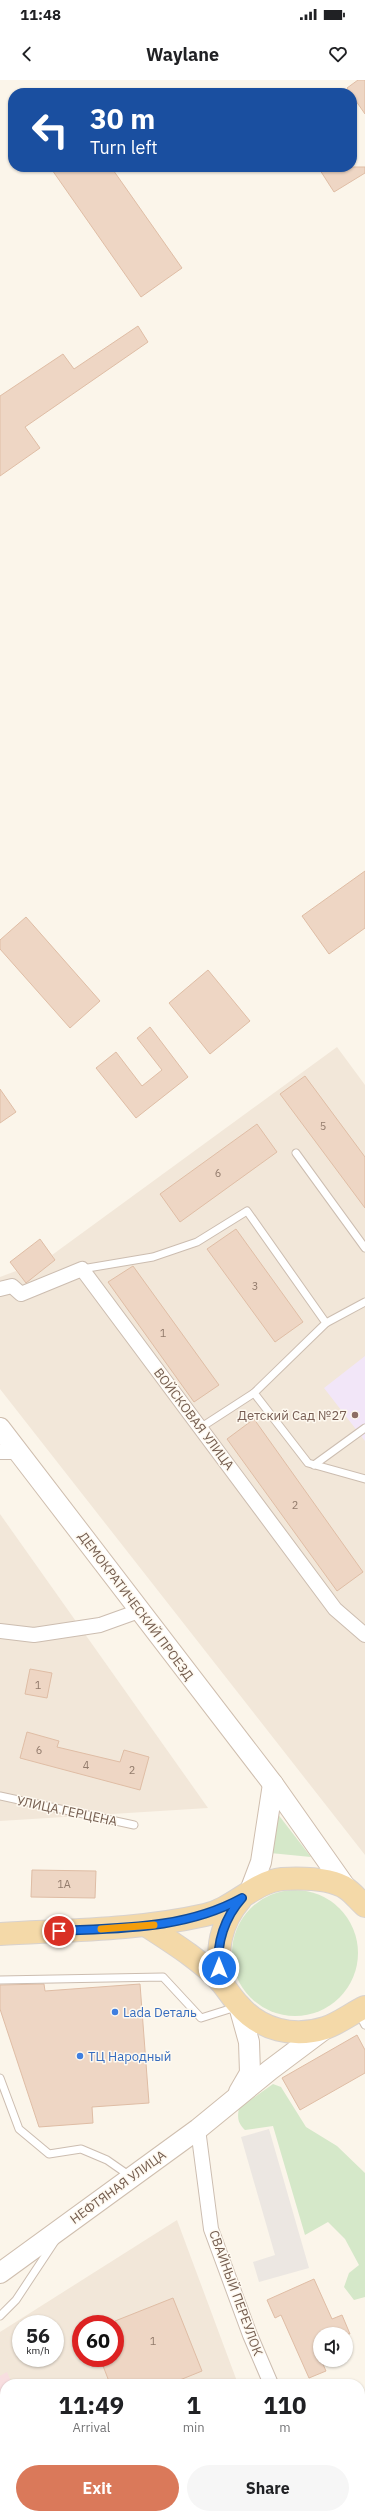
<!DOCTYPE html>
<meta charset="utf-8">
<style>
body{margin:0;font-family:"IBM Plex Sans",sans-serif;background:#f6f6f6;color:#202124;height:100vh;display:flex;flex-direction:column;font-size:15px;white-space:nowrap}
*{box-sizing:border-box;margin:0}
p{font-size:13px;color:#757577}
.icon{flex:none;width:22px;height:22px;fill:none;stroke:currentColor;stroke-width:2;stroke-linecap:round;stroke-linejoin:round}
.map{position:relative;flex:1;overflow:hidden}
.drawer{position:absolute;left:0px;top:2299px;width:365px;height:140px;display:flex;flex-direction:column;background:#fff;border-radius:16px 16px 0 0;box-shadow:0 1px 3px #0004}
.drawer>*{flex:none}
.top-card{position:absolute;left:8px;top:8px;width:349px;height:84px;border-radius:16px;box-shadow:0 1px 3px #0004;background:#1a4fa0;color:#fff;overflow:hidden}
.buttons{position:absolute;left:313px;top:2247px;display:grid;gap:8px}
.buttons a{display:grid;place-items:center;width:40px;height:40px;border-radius:50%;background:#fff;box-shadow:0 1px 3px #0004;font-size:20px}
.speed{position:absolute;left:12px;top:2235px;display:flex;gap:8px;font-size:20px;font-weight:700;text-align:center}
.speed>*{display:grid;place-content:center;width:52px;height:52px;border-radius:50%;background:#fff;box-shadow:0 1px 3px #0004;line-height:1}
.speed small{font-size:10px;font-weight:400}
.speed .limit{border:6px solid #d22;background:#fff;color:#111}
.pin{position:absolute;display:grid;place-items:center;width:34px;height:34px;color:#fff;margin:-17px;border:2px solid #fff;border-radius:50%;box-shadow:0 1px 4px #0007}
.me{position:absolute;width:44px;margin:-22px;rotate:0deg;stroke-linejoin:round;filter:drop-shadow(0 0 3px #0008)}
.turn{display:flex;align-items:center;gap:14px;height:84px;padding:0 16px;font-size:18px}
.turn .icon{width:52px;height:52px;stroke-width:2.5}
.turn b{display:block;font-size:28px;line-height:34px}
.eta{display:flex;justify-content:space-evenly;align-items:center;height:68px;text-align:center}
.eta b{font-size:24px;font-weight:800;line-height:28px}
.button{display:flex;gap:8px;margin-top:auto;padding:8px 16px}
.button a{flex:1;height:46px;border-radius:24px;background:#da795a;color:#fff;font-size:16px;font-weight:800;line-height:46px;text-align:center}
.button a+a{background:#f6f6f6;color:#202124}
.status{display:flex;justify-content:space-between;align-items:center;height:28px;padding:0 20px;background:#fff;direction:ltr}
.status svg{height:11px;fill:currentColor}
header{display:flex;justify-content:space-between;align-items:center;height:52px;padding:0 16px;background:#fff;font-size:18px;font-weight:800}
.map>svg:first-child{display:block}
</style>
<div class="status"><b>11:48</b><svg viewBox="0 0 49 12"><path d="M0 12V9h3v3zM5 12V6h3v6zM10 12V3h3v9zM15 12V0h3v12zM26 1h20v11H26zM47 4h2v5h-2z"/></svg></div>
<header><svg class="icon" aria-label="back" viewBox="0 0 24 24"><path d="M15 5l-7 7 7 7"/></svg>Waylane<svg class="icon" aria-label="heart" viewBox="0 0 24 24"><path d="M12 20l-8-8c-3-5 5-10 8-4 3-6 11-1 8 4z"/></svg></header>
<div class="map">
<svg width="365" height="2439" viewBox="0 0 365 2439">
<rect width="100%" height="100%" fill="#fbf5ea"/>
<!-- residential -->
<g fill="#f2e7d9" fill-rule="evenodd">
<polygon points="337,967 365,1005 365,1775 0,1309 0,1197 16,1191 26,1202 55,1180 52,1175"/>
<polygon points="0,1434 208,1728 0,1741"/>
<path d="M177 2140 238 2304H5V2434H360V2347L365 2345V2439H0V2252ZM21 2244H55V2278H21ZM81 2244H115V2278H81Z"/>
</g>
<!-- industrial -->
<polygon fill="#ece7e2" points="269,2049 309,2188 259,2202 253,2182 275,2175 241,2057"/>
<!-- education -->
<polygon fill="#f2e6f8" points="365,1276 365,1361 324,1308"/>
<!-- medical -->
<polygon fill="#f8dee0" points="7,2292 12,2304 5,2304 5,2415 0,2416 0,2296"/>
<!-- green -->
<g fill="#d5e8c9">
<polygon points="277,1733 311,1777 270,1773"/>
<circle cx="295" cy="1873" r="63"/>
<path d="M273 2004 281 2007 306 2047 337 2066 365 2093V2217L354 2220 344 2207 349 2193 359 2185 345 2159 328 2142 305 2155 273 2046 245 2050C238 2043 237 2038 239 2028Z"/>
</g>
<!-- building -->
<g fill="#eed6c4" stroke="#dfbda5">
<polygon points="358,0 365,0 365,34 347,8"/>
<polygon points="50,87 111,87 182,188 141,217"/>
<polygon points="318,87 365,87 365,93 334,112"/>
<polygon points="138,246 148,262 25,347 40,368 0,396 0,316 63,274 74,289"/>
<polygon points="365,791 365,848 329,874 302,836"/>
<polygon points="26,837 100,921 70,948 0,869 0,860"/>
<polygon points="208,890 250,941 210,974 169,923"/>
<polygon points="150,947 188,997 136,1038 96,988 116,972 142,1006 162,990 137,958"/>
<polygon points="305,996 365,1077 365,1128 280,1014"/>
<polygon points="0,1009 16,1032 0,1043"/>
<polygon points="257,1044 277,1072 180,1142 160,1114"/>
<polygon points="236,1149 303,1242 275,1262 207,1169"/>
<polygon points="40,1159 55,1180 26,1203 10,1182"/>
<polygon points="133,1186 219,1305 194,1322 108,1202"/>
<polygon points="254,1339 363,1492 337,1511 227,1359"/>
<polygon points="30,1589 52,1593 47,1618 25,1614"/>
<polygon points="27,1652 59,1661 57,1667 120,1682 124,1670 149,1677 140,1710 20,1678"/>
<polygon points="32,1790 96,1791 95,1818 31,1817"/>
<polygon points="44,1904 45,1911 140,1904 149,2023 92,2027 93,2043 39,2047 0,1929 0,1905"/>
<polygon points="357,1955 365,1970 365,1993 300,2030 282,1998"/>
<polygon points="314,2199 332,2239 342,2235 350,2254 320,2254 320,2264 315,2266 326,2291 309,2298 281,2235 275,2238 267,2220"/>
<polygon points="173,2218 202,2291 170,2304 110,2304 100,2278 115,2278 115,2241"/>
</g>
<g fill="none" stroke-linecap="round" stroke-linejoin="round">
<defs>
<g id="lane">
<polyline points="296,1073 365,1168"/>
<polyline points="82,1189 153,1177 197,1162 247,1131 326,1243 254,1313 308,1383 365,1399"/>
<polyline points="326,1243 365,1222"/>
<polyline points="200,1348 254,1313"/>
<polyline points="314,1385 365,1348"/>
<polyline points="0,1716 134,1745"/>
<polyline points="0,1900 163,1897 201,1938 236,1927"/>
<polyline points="358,1932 365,1945"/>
<polyline points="0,1998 19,2049 49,2074 81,2069 107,2080 130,2096"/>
<polyline points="0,2236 16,2220 55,2161"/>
<polyline points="360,2359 365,2357"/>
</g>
<g id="street">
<polyline points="0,1209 12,1206 21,1214 82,1189 335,1529 365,1555"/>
<polyline points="0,1372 18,1372"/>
<polyline points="0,1551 34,1555 100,1545 139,1531"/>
<polyline points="198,2049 211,2149 250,2255 271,2304"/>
<polyline points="321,2434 323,2439"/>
</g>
<g id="secondary">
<polyline points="0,1348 273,1704 347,1809"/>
<polyline points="250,1811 261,1782 273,1704"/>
<polyline points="239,1926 249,1962 250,1993 239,2012"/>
<polyline points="0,2193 198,2049 270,1990 326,1948"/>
</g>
<g id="primary">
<path d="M147 1846C173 1863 199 1879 220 1901 227 1909 232 1918 239 1925 260 1950 294 1958 325 1948 338 1944 352 1933 365 1927"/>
<path d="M0 1854C69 1850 138 1850 205 1835 233 1829 254 1802 282 1799 301 1798 331 1798 347 1809 354 1814 359 1821 365 1826"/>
<path d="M220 1901C217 1869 219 1844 241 1819"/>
</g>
</defs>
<!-- lane casing -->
<use href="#lane" stroke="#ccbdb0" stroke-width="9"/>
<!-- street casing -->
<use href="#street" stroke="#ccbdb0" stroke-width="16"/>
<!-- secondary casing -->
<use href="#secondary" stroke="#cfbeae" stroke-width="22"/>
<!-- primary casing -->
<use href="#primary" stroke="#d8d2ce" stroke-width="24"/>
<!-- lane -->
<use href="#lane" stroke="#fff" stroke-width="7"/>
<!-- street -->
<use href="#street" stroke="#fff" stroke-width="14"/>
<!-- secondary -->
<use href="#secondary" stroke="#fff" stroke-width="20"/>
<!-- primary -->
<use href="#primary" stroke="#f4d9a8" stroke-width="22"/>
</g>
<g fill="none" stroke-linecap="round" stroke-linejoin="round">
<defs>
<path id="route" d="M59 1851C121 1848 186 1849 242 1818 225 1837 216 1863 219 1888"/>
</defs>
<!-- route casing -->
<use href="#route" stroke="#114b97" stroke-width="10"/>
<!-- route -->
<use href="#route" stroke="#1a73e8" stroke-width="7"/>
<!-- slow -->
<polyline stroke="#f59e0b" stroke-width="7" points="101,1849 154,1845"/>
</g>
<!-- markers -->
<circle fill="#8d6e63" stroke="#fef9f0" stroke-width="1.5" cx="355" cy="1335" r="4"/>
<g fill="#3f7fe0" stroke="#fef9f0" stroke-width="1.5">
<circle cx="115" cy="1932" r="4"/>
<circle cx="80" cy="1976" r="4"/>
</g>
<g text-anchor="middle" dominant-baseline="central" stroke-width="3" stroke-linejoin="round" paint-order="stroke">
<!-- number labels -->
<g font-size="11" fill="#927b6c">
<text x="323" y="1046">5</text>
<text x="218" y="1093">6</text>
<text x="255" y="1206">3</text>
<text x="163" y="1253">1</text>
<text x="295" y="1425">2</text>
<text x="38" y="1605">1</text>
<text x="39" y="1670">6</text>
<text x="86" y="1685">4</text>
<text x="132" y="1690">2</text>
<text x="64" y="1804">1А</text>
<text x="153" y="2261">1</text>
</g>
<!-- education labels -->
<g font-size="13" fill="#785e54" stroke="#fef9f0" text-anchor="end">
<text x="347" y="1335">Детский Сад №27</text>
</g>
<!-- street labels -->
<g font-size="13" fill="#745d4f" stroke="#fef9f0">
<text transform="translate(194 1339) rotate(53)">ВОЙСКОВАЯ УЛИЦА</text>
<text transform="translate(136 1526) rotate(53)">ДЕМОКРАТИЧЕСКИЙ ПРОЕЗД</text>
<text transform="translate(67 1731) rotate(12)">УЛИЦА ГЕРЦЕНА</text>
<text transform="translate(118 2107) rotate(-36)">НЕФТЯНАЯ УЛИЦА</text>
<text transform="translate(236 2213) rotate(70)">СВАЙНЫЙ ПЕРЕУЛОК</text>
</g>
<!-- shop labels -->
<g font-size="13" fill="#366cbe" stroke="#fef9f0" text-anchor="start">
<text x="123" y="1932">Lada Dеталь</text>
<text x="88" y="1976">ТЦ Народный</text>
</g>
</g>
</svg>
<div class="buttons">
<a><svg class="icon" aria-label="sound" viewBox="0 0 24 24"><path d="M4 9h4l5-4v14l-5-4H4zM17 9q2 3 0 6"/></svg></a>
</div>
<div class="speed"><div>56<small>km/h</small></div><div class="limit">60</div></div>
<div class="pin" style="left:59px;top:1851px;background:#d93025"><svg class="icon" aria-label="arrive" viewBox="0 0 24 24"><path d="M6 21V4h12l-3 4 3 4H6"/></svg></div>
<svg class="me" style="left:219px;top:1888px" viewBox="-20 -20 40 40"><circle r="17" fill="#1a73e8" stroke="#fff" stroke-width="3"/><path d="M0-11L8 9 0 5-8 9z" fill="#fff"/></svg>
<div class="top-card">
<div class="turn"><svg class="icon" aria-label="left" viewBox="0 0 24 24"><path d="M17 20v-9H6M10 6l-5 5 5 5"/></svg><div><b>30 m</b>Turn left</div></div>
</div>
<section class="drawer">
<div class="eta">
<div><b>11:49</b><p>Arrival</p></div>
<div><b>1</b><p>min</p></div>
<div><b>110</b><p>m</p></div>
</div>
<div class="button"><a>Exit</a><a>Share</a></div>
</section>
</div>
